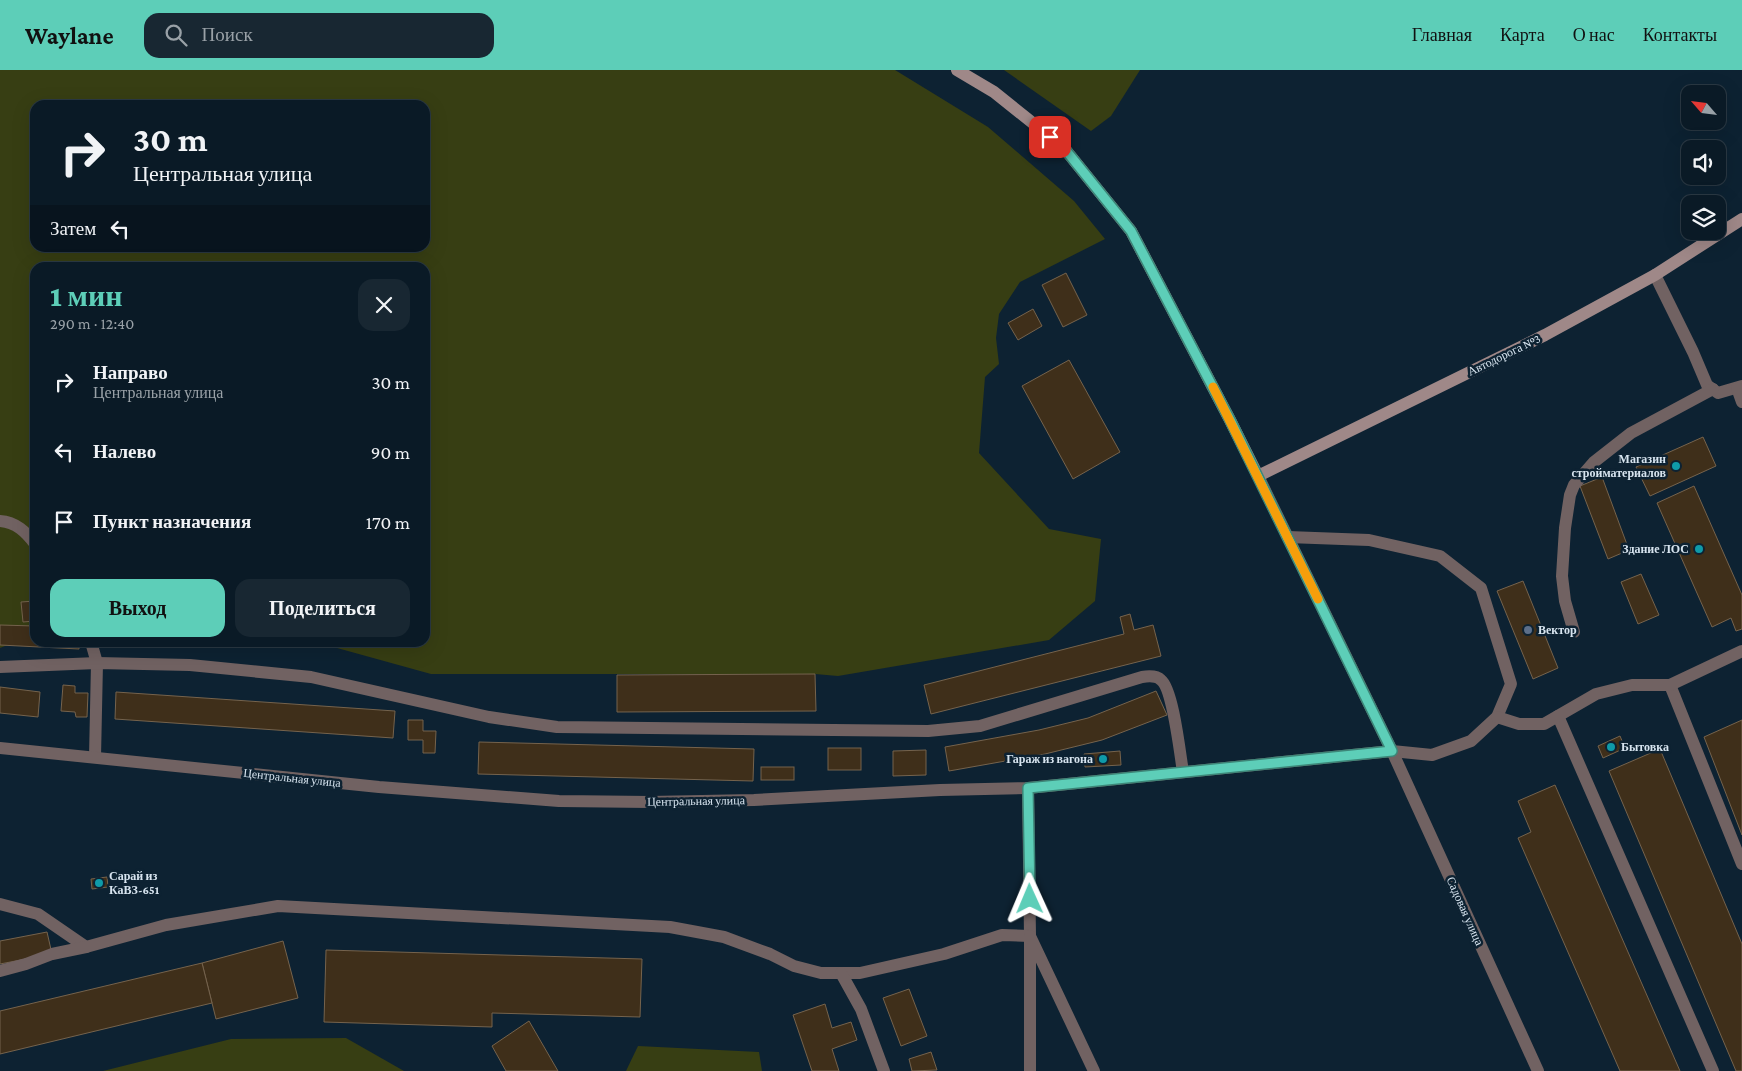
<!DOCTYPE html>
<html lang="ru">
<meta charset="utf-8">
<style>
body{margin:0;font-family:"Crimson Pro",serif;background:#182732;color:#f1f3f6;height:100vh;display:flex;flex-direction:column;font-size:19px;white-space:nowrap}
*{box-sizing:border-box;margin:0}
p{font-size:16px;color:#99a1a7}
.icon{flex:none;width:28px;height:28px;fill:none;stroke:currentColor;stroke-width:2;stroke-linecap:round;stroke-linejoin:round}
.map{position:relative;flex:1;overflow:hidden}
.side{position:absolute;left:30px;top:192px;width:400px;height:385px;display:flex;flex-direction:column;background:#0a1a26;border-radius:15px;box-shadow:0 5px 20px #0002,0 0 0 1px #2a3843}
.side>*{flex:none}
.banner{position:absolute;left:30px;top:30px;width:400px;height:152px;border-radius:15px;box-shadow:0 5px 20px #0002,0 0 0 1px #2a3843;background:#0a1a26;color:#f1f3f6;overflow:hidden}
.needle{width:32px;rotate:298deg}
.tools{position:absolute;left:1681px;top:15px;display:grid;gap:10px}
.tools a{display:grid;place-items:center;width:45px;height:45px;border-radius:10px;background:#0a1a26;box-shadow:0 5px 20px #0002,0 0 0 1px #2a3843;font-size:25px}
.pin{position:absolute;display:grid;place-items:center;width:42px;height:42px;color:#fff;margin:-21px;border-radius:10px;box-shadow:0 2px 8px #0006}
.me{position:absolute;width:55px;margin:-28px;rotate:359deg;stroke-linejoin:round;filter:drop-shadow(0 0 4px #0008)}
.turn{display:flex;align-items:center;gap:18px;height:105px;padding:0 20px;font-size:22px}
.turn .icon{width:65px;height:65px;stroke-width:2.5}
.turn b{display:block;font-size:35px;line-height:42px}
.then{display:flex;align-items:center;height:48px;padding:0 20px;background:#0003;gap:10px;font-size:19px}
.round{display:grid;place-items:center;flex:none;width:52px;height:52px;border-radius:15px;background:#182732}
.summary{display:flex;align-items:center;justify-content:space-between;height:85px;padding:0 20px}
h1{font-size:30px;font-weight:800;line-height:38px;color:#5dceb8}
.primary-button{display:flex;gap:10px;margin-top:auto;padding:10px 20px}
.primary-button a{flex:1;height:58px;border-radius:15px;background:#5dceb8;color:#111;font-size:20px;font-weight:800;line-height:58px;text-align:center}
.primary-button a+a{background:#182732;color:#f1f3f6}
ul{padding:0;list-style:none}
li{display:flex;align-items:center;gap:15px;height:70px;padding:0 20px}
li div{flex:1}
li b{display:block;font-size:19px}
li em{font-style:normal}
header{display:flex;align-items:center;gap:30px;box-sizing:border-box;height:70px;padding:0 25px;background:#5dceb8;color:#111}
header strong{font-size:24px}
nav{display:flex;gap:28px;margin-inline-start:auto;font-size:18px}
.search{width:350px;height:45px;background:#182732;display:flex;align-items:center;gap:12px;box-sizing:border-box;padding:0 18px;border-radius:15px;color:#99a1a7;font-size:19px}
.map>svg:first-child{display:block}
</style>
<header>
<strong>Waylane</strong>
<div class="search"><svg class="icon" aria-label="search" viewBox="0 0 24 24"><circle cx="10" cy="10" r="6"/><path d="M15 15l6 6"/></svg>Поиск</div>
<nav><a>Главная</a><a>Карта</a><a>О нас</a><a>Контакты</a></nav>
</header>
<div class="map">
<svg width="1742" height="1001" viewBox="0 0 1742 1001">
<rect width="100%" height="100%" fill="#0d2232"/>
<!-- green -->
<g fill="#373e13" fill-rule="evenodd">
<path d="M0 0H895L988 57 1074 131 1105 169 1020 212 999 244 996 268 999 294 985 307 979 383 1049 459 1101 469 1095 531 1049 570 838 606 815 604H431L319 573 425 572V198H35V564L0 578ZM35 35H425V178H35Z"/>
<polygon points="1004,0 1140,0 1111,46 1091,61"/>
<polygon points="346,968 404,1001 103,1001 231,969"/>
<polygon points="638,976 759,982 762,1001 626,1001"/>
</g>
<!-- building -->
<g fill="#3f2f1a" stroke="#75634d">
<polygon points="1066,203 1087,245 1063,257 1042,215"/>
<polygon points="1033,239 1042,256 1018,270 1008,253"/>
<polygon points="1069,290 1120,382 1073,409 1022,316"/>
<polygon points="1703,367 1716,396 1650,426 1636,397"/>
<polygon points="1602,407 1629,480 1608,489 1580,416"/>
<polygon points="1694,416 1742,525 1742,559 1736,561 1731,548 1712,557 1657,433"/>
<polygon points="1641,504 1659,545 1638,554 1621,512"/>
<polygon points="1523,511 1558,598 1533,609 1497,521"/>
<polygon points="35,531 35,551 23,552 21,532"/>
<polygon points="1130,544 1134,560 1153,555 1161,586 931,644 924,615 1124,564 1120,547"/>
<polygon points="0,555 35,556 35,572 79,572 79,579 0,575"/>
<polygon points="815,604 816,641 617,642 617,605"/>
<polygon points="63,615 75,616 75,623 88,623 87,647 76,647 75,642 61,641"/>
<polygon points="0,617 40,622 38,647 0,643"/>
<polygon points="1156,621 1167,645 1102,670 1045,684 949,701 945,677 1039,660 1088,648"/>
<polygon points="116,622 395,641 393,668 115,649"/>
<polygon points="408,650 423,650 423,661 436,661 435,683 423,683 423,670 408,670"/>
<polygon points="1742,650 1742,765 1704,667"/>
<polygon points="1620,666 1625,678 1603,688 1598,676"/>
<polygon points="479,672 754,679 753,711 478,704"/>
<rect x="828" y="678" width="33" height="22"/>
<polygon points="1660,679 1742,874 1742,1001 1736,1001 1609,701"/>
<polygon points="926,680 926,705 893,706 893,681"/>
<polygon points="1120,681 1121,695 1085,697 1084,684"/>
<rect x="761" y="697" width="33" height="13"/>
<polygon points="1555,715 1680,1001 1620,1001 1518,768 1531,762 1518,731"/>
<polygon points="107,807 108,817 92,819 91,809"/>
<polygon points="47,862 52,884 0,894 0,871"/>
<polygon points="283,871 298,928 216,949 202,893"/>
<polygon points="326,880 642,889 640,947 492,943 492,957 324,952"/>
<polygon points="202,893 212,933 0,984 0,941"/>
<polygon points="909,919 927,966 901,976 883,928"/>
<polygon points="825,934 832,958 851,952 857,970 832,979 839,1001 812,1001 793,945"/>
<polygon points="529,951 558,1001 506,1001 492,976"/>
<polygon points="931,982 937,1000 912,1001 909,989"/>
</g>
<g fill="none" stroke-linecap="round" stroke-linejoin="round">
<!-- lane -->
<g stroke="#716262" stroke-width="12">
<polyline points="1655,205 1693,282 1707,315 1718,323 1742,316"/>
<polyline points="1737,318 1742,332"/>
<path d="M0 451C16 452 26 462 35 474"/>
<polyline points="1288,467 1369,470 1440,486 1481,518 1511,614 1497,647 1471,671 1432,685 1392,681"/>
<polyline points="1574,562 1565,531 1562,506 1565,458 1570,425 1574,415 1594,392 1631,363 1713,319"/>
<polyline points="91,572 97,593 95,687"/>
<path d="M0 597 97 593 190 595 311 607 489 647 557 657 928 661 980 656 1142 607C1148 606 1156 605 1161 610 1173 619 1180 684 1183 702"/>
<polyline points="1670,615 1742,794"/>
<polyline points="1558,646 1713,1001"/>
<polyline points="1497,647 1519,654 1544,654 1596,624 1632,615 1670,615 1742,581"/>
<polyline points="1028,718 1030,866 1094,1001"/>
<polyline points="0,834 38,844 86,877"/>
<polyline points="0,901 26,894 52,884 86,877 166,855 278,836 670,857 724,867 770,884 794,896 821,903 860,903 944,884 1002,865 1030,866"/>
<polyline points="841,903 861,939 884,1001"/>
</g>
<!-- street -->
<g stroke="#716262" stroke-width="12">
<polyline points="1258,406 1392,681 1538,1001"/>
<polyline points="0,678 379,717 559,731 650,732 754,730 940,720 1028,718 1392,681"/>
<polyline points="1030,1001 1030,866"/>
</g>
<!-- secondary -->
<polyline stroke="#9f8888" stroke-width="12" points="957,0 994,22 1064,78 1131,161 1230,350 1258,406 1545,265 1655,205 1742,149"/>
</g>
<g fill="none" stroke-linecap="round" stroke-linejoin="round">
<defs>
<polyline id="route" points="1030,829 1028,718 1392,681 1230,350 1131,161 1064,78 1050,67"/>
</defs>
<!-- route casing -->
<use href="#route" stroke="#3c8678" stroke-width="12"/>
<!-- route -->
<use href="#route" stroke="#5dceb8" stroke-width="9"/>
<!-- slow -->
<polyline stroke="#f59e0b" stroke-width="9" points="1213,317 1318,529"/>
</g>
<!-- markers -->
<g fill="#0f9aa8" stroke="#0d2232" stroke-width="2">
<circle cx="1676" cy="396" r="5"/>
<circle cx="1699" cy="479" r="5"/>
<circle cx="1611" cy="677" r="5"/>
<circle cx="1103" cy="689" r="5"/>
<circle cx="99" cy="813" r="5"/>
</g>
<circle fill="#5c6f8a" stroke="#0d2232" stroke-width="2" cx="1528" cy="560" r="5"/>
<g text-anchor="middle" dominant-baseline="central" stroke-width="5" stroke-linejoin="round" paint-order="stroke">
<!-- street labels -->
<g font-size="12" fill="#d7e4ef" stroke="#0d2232">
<text transform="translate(1504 285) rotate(-26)">Автодорога №3</text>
<text transform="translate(292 708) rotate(6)">Центральная улица</text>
<text transform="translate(696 731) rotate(-1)">Центральная улица</text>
<text transform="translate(1465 841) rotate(66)">Садовая улица</text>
</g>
<!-- poi labels -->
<g font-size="12" font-weight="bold" fill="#d7e4ef" stroke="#0d2232" text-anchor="end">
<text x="1666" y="389">Магазин<tspan x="1666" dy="14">стройматериалов</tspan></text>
<text x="1689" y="479">Здание ЛОС</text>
<text x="1538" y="560" text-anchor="start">Вектор</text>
<text x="1621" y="677" text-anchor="start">Бытовка</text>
<text x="1093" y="689">Гараж из вагона</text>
<text x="109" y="806" text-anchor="start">Сарай из<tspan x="109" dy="14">КаВЗ-651</tspan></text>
</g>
</g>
</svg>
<div class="tools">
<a><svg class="needle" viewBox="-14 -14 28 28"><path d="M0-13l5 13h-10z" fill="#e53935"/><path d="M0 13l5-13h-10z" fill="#99a1a7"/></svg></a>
<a><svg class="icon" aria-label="sound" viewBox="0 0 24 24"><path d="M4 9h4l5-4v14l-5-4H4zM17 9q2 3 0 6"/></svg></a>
<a><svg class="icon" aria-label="layers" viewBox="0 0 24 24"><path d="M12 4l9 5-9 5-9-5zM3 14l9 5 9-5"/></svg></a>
</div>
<div class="pin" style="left:1050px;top:67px;background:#d93025"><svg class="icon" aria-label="arrive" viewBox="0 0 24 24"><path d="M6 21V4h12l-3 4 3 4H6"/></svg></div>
<svg class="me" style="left:1030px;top:829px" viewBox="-20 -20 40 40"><path d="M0-17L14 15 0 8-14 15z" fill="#5dceb8" stroke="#fff" stroke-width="4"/></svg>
<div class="banner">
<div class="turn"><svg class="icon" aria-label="right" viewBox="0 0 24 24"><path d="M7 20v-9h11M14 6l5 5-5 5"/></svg><div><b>30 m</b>Центральная улица</div></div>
<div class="then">Затем<svg class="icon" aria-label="left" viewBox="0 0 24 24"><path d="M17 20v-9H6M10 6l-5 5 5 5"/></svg></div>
</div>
<section class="side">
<div class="summary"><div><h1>1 мин</h1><p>290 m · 12:40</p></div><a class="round"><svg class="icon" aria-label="close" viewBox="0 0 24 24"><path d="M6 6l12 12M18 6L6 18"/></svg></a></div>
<ul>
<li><svg class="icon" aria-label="right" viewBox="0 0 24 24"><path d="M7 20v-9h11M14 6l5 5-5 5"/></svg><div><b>Направо</b><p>Центральная улица</p></div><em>30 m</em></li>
<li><svg class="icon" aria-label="left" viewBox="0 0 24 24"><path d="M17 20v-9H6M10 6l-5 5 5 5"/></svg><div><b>Налево</b></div><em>90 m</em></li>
<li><svg class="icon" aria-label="arrive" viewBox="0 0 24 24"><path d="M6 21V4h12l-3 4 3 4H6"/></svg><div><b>Пункт назначения</b></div><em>170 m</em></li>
</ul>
<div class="primary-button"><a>Выход</a><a>Поделиться</a></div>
</section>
</div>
